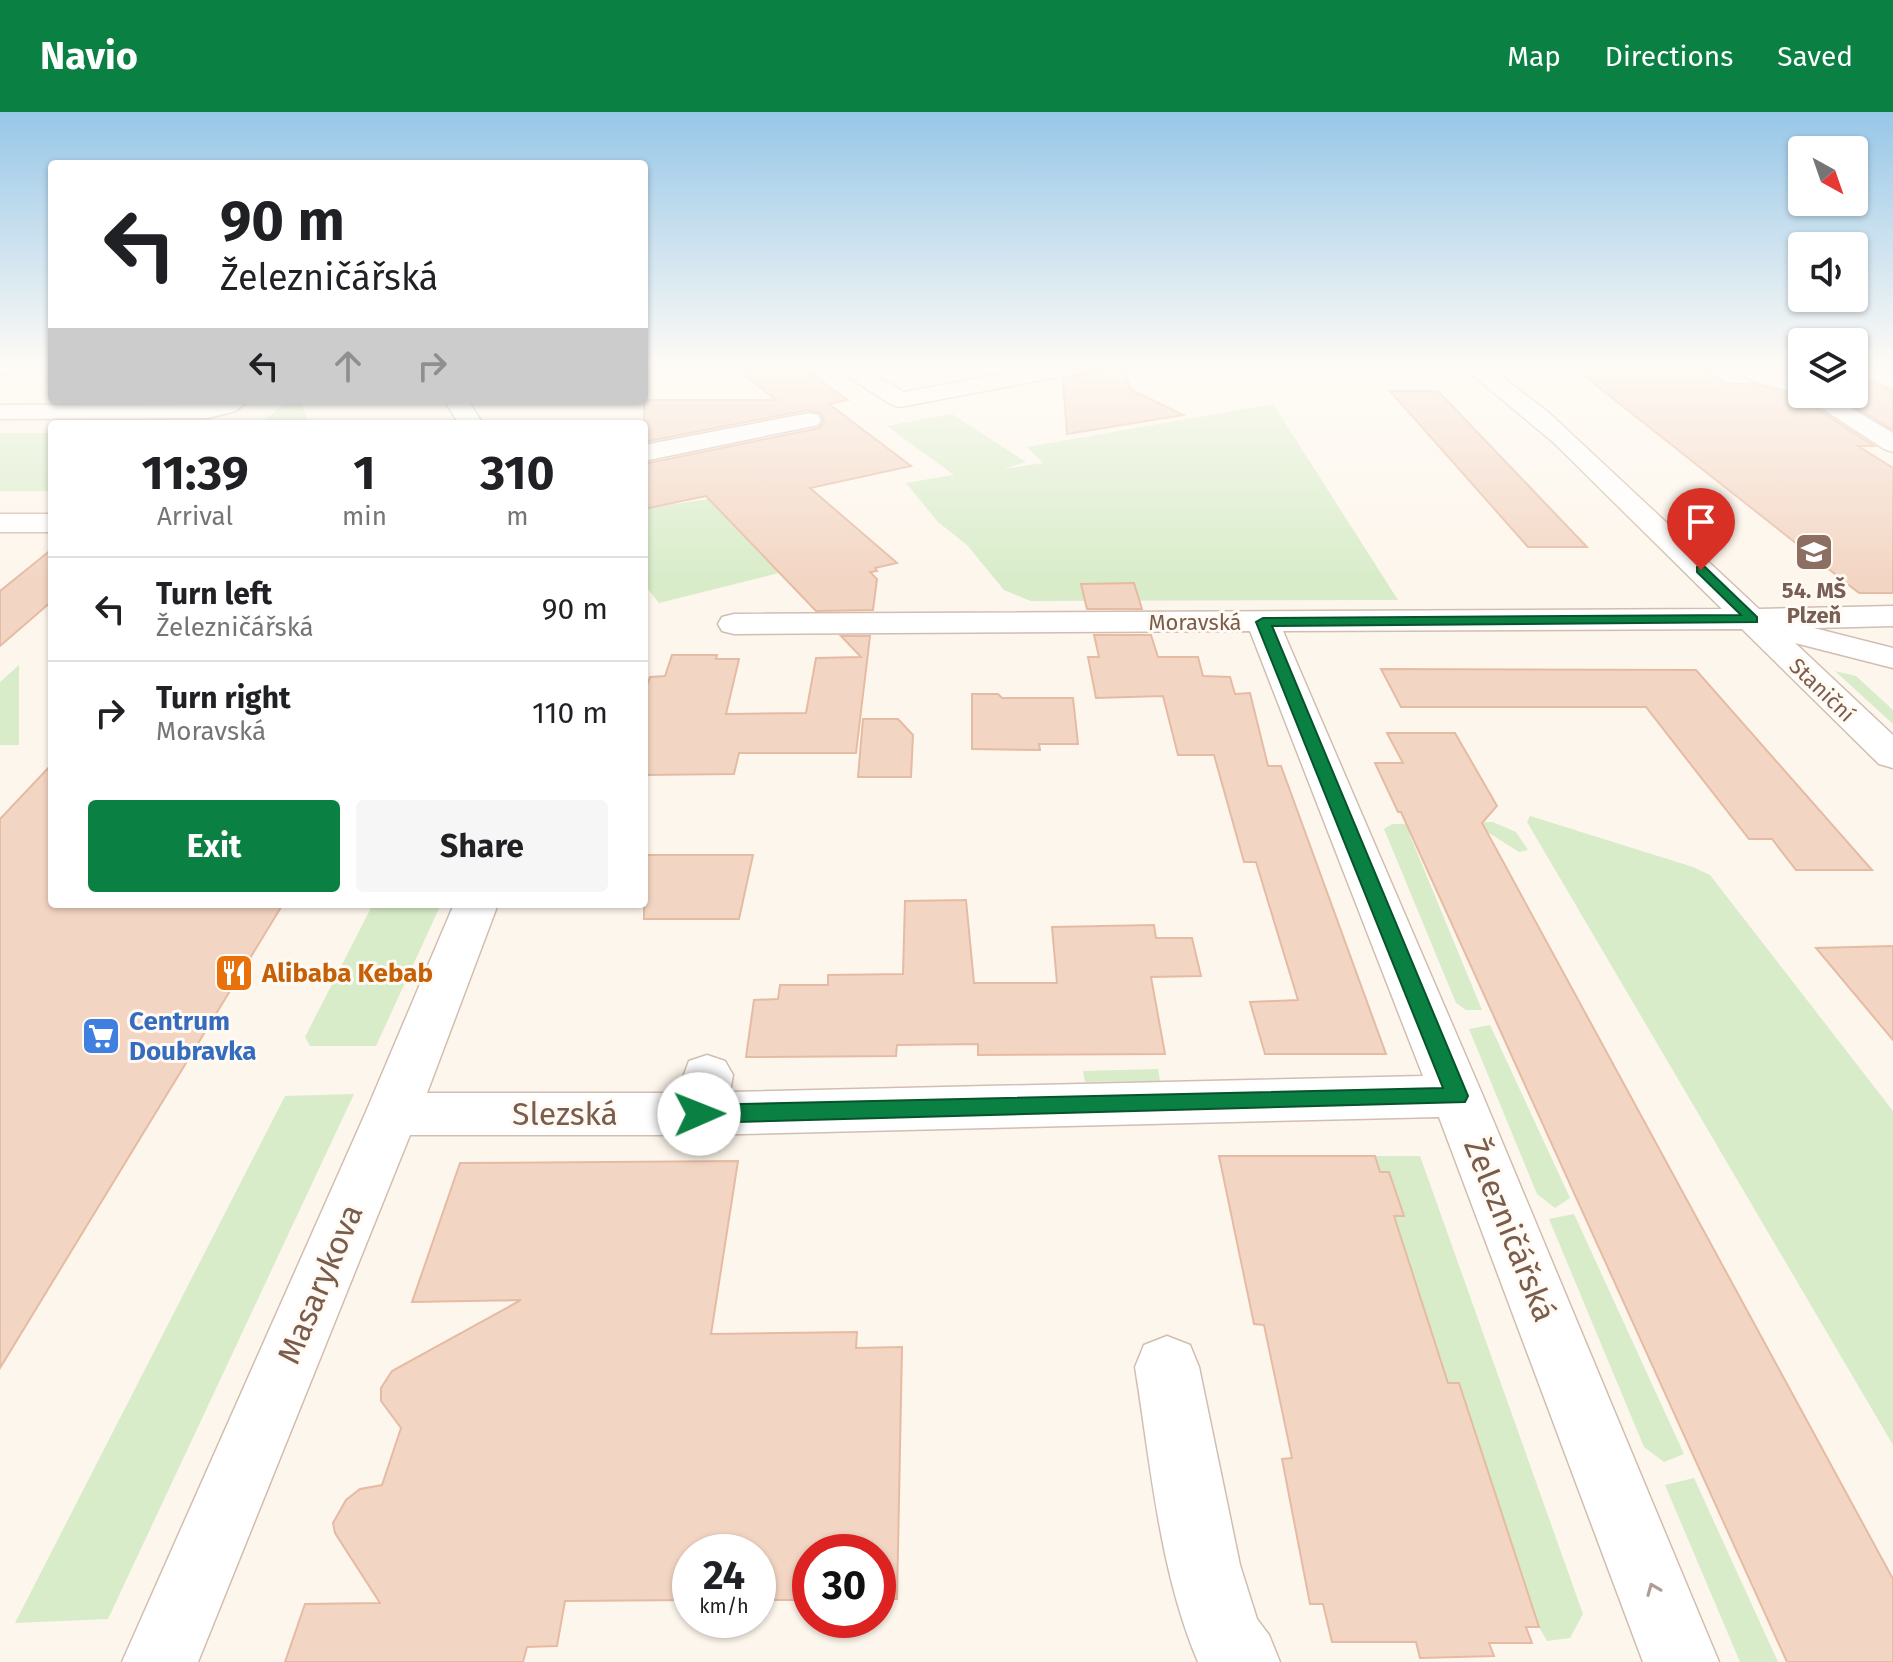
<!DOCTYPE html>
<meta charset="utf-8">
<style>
body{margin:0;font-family:"Fira Sans",sans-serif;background:#f6f6f6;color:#202124;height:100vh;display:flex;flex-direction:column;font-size:30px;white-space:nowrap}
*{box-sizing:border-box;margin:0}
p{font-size:26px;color:#757577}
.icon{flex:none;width:44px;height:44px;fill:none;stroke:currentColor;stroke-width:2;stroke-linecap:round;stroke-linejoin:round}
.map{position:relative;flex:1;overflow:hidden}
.panel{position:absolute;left:48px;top:308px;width:600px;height:488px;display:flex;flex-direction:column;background:#fff;border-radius:8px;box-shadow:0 2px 6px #0004}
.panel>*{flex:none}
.banner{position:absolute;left:48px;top:48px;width:600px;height:244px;border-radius:8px;box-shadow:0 2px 6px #0004;background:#fff;color:#202124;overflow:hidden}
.needle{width:52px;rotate:140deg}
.fabs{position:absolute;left:1788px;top:24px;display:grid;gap:16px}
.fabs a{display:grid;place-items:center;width:80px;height:80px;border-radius:8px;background:#fff;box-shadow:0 2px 6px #0004;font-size:40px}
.speed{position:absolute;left:672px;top:1422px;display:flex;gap:16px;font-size:40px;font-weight:700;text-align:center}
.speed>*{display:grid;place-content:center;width:104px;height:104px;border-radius:50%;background:#fff;box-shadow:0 2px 6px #0004;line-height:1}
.speed small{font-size:20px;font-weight:400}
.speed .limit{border:12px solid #d22;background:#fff;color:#111}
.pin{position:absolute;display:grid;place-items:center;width:68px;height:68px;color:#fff;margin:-82px -34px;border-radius:50% 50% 50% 0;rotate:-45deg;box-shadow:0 0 8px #0007}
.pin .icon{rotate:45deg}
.me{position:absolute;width:88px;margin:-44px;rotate:89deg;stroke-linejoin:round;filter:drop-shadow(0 0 6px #0008)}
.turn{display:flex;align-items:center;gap:28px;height:168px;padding:0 40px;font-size:36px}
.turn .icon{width:104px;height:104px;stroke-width:2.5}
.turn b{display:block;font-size:56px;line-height:68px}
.lanes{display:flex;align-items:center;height:76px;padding:0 40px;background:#0003;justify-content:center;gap:40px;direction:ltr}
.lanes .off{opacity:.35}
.eta{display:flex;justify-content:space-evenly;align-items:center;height:136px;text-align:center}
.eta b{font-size:48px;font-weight:700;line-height:56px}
.primary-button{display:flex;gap:16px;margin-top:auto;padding:16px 40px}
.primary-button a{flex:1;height:92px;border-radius:8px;background:#0b8043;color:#fff;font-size:32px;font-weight:700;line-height:92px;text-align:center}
.primary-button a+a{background:#f6f6f6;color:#202124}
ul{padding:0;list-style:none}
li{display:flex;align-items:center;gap:24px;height:104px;padding:0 40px;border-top:2px solid #e0e0e0}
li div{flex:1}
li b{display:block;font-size:30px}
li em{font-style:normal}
header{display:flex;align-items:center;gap:48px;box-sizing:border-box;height:112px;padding:0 40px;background:#0b8043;color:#fff}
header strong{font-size:38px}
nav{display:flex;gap:44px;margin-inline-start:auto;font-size:28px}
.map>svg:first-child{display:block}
</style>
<header>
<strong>Navio</strong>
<nav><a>Map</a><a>Directions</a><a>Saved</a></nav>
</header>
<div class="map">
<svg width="1893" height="1550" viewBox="0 0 1893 1550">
<rect width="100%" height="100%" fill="#fdf6ec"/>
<!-- green -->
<g fill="#d8ecc9">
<polygon points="288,288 304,288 301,290 309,312 261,312"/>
<polygon points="1273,292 1398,488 1031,489 1004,478 967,433 938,410 906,371 954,363 887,314 952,302 1026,350 1003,357 1043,351 1027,335"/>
<polygon points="0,321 52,321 52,376 47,379 0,379"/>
<polygon points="708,387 779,461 659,491 644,472 644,397"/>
<polygon points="19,553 19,633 0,633 0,570"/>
<polygon points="1835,559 1856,564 1893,598 1893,612"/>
<polygon points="1530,704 1693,755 1710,763 1893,999 1893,1333 1527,710"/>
<polygon points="1493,710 1516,720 1528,738 1519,740 1489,721 1409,721 1482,898 1466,898 1456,891 1384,717 1392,712"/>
<polygon points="373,792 441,792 376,934 310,934 305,925"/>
<polygon points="1490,913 1570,1086 1555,1096 1537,1082 1469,917"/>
<polygon points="1158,957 1160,969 1085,970 1083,959"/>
<polygon points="354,982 108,1507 15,1511 285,984"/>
<polygon points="1375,1044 1420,1044 1583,1502 1570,1526 1547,1529 1539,1515 1448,1271"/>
<polygon points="1574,1102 1684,1342 1664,1350 1644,1335 1549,1107"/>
<polygon points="1694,1366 1778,1550 1740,1550 1665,1373"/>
</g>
<!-- building -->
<g fill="#f3d5c3" stroke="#e6bba3" stroke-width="2">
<polygon points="729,251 796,251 848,288 829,292 911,354 810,376 897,451 875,456 877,459 870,460 877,467 873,498 816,499 706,384 644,397 644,352 819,316 824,310 821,301 808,298 644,330 644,288 776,288"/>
<polygon points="1568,251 1697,251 1727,272 1755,272 1799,285 1874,334 1858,334 1893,356 1893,481 1859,481"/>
<polygon points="1106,256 1124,256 1130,277 1183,303 1067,322 1063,267"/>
<polygon points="1854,261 1893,280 1893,318 1834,282 1854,282"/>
<polygon points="1390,279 1438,279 1587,435 1528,435"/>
<polygon points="52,437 52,489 0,534 0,479"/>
<polygon points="1134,471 1142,497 1087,497 1081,472"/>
<polygon points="1094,523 1151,523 1158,545 1198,545 1203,564 1230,565 1235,582 1250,581 1268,654 1281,654 1386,942 1265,942 1250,890 1298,888 1256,750 1244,750 1214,643 1178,643 1163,584 1096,586 1088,545 1099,545"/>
<polygon points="841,524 870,524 856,641 739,641 734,662 644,663 644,582 650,565 665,564 672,543 717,543 716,547 739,547 726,602 806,601 816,546 861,545"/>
<polygon points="1381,557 1696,558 1872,758 1796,758 1772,727 1749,727 1646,595 1401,595"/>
<polygon points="972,582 998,582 1002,586 1073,586 1078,632 1039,632 1040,638 972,637"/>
<polygon points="863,607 898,607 913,623 911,665 858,665"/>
<polygon points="1387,621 1455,621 1497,694 1482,711 1893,1467 1893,1550 1787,1550 1401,700 1398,700 1375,651 1403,651"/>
<polygon points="52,652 52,792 283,792 0,1256 0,707"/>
<polygon points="644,743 753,743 739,807 644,807"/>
<polygon points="966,788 974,871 1057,871 1052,815 1154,813 1156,826 1192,826 1201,864 1151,865 1165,942 978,943 978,932 897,933 896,944 746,945 754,888 778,887 780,873 828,873 828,863 903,862 905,789"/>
<polygon points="1893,834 1893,928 1816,836"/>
<polygon points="1219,1044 1375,1044 1380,1060 1389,1060 1404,1104 1394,1104 1448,1271 1459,1271 1539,1515 1526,1515 1532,1531 1489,1531 1494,1544 1420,1546 1416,1530 1332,1530 1323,1492 1310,1492 1282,1347 1292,1346 1264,1213 1254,1212"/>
<polygon points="738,1049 711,1222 857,1220 856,1236 902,1235 897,1487 878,1487 878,1440 810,1440 810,1488 758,1488 758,1440 690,1440 690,1488 565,1489 557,1534 527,1535 523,1550 285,1550 305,1492 380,1491 335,1421 333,1411 346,1388 360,1377 382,1373 401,1316 381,1289 381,1276 392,1259 521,1188 412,1190 460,1051"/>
</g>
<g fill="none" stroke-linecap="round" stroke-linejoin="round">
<defs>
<g id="minor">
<polygon points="0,251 42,251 39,256 0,263"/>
<polygon points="827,251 854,251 904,280 1059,251 1106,251 1095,258 900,295 892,293"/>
<polygon points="1458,251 1484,251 1548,300 1759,497 1893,494 1893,514 1814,516 1893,536 1893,556 1795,531 1893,623 1893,656 1879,652 1742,517 1283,519 1483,984 1719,1550 1643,1550 1439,1005 699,1023 410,1023 198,1550 122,1550 365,1002 454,792 498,792 427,981 677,981 689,949 707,943 725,949 733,963 730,980 1423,964 1250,519 734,522 722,519 718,512 722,505 734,502 1722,497 1553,330"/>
<polygon points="1727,251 1754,251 1766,258 1802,269 1802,282 1828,282 1893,321 1893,340 1884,337 1800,282 1750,268"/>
<polygon points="1854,251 1875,251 1893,261 1893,277 1854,258"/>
<polygon points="221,288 249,288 236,299 208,306 0,307 0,293 208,292"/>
<polygon points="444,288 468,288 483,312 459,312"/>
<polygon points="809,301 818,303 821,308 818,313 644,349 644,333"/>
<rect x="0" y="402" width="52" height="18"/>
<path d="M1167 1224 1190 1233 1199 1255 1240 1453 1257 1507 1269 1523 1280 1550H1198C1159 1458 1151 1353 1135 1255L1144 1233Z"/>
</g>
</defs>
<!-- minor casing -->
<use href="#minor" stroke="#d1beb0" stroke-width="3"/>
<!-- minor -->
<use href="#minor" fill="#fff" fill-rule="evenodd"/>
</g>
<!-- one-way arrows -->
<defs><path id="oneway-chevron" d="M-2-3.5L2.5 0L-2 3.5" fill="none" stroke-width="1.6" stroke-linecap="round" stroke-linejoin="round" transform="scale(2)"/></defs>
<use stroke="#af9d94" href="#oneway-chevron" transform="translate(1653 1477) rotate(-112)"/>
<!-- sky -->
<linearGradient id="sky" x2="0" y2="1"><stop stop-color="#97c7e8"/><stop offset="0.54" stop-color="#fefbf6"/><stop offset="1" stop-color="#fefbf6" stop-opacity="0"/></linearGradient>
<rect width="1893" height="468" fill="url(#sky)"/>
<!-- route -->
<polygon fill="#0b8043" stroke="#07532c" stroke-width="2" points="1697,455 1705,455 1757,505 1757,510 1272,514 1468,984 1465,990 699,1011 691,1008 688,1002 691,996 699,993 1443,976 1256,510 1263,506 1741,503 1697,460"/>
<!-- icons -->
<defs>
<symbol id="school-square" viewBox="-11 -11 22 22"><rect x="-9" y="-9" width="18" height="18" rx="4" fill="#8d6e63" stroke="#fffaf3"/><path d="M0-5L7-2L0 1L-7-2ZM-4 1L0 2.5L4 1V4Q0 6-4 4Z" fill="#fff"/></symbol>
<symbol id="restaurant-square" viewBox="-11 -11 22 22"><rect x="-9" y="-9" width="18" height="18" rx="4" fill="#e8710a" stroke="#fffaf3"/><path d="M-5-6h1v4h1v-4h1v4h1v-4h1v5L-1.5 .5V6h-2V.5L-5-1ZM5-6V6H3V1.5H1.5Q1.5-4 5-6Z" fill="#fff"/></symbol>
<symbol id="supermarket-square" viewBox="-11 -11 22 22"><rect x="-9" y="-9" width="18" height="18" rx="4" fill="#3f7fe0" stroke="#fffaf3"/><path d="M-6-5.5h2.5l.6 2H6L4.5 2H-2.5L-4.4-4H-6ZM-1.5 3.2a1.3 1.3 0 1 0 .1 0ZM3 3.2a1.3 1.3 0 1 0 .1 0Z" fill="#fff"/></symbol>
</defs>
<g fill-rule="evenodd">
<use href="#school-square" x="1792" y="418" width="44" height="44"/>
<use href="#restaurant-square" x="212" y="839" width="44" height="44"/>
<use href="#supermarket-square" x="79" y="902" width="44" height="44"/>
</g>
<g text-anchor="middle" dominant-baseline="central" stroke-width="6" stroke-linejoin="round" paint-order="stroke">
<!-- far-education labels -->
<g font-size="22" font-weight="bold" fill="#785e54" stroke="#fffaf3">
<text x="1814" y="478">54. MŠ<tspan x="1814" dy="25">Plzeň</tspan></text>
</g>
<!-- far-street labels -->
<g font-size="22" fill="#7a5c4d" stroke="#fffaf3">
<text x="1195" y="510">Moravská</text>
<text transform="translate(1822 578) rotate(44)">Staniční</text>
</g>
<!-- food labels -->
<g font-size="26" font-weight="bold" fill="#c56008" stroke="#fffaf3" text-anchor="start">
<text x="262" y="861">Alibaba Kebab</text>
</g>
<!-- shop labels -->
<g font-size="26" font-weight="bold" fill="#366cbe" stroke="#fffaf3" text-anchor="start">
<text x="129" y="909">Centrum<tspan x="129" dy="30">Doubravka</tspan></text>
</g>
<!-- near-street labels -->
<g font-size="32" fill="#7a5c4d" stroke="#fffaf3">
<text x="565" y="1002">Slezská</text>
<text transform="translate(1510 1118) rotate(68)">Železničářská</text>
<text transform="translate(320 1172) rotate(-67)">Masarykova</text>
</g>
</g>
</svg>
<div class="fabs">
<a><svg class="needle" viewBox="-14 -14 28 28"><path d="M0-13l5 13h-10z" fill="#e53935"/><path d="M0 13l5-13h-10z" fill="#757577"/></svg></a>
<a><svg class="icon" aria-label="sound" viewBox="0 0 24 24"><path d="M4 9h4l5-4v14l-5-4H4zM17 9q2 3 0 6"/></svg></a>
<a><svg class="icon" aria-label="layers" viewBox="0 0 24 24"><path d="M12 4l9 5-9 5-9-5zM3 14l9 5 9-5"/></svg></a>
</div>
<div class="speed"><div>24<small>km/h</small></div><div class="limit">30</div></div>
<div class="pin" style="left:1701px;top:458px;background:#d93025"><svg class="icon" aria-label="arrive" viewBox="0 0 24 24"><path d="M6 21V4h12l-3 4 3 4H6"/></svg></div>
<svg class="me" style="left:699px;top:1002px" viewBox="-20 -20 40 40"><circle r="19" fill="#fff"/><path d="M0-13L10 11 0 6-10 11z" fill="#0b8043"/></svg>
<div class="banner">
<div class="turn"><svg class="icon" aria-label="left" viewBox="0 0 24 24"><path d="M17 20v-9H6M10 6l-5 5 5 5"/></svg><div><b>90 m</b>Železničářská</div></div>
<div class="lanes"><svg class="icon" aria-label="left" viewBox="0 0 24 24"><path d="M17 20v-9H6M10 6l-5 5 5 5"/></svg><svg class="icon off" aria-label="ahead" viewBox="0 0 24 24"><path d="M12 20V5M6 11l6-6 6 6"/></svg><svg class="icon off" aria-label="right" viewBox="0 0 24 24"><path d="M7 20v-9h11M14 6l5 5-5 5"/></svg></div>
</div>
<section class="panel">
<div class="eta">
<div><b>11:39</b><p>Arrival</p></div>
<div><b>1</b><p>min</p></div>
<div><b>310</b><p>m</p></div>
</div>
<ul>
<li><svg class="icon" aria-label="left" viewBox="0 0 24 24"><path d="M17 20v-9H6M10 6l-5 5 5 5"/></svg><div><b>Turn left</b><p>Železničářská</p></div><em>90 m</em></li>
<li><svg class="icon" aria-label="right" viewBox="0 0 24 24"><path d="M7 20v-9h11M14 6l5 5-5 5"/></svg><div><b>Turn right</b><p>Moravská</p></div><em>110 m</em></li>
</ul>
<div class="primary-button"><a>Exit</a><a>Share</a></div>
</section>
</div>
